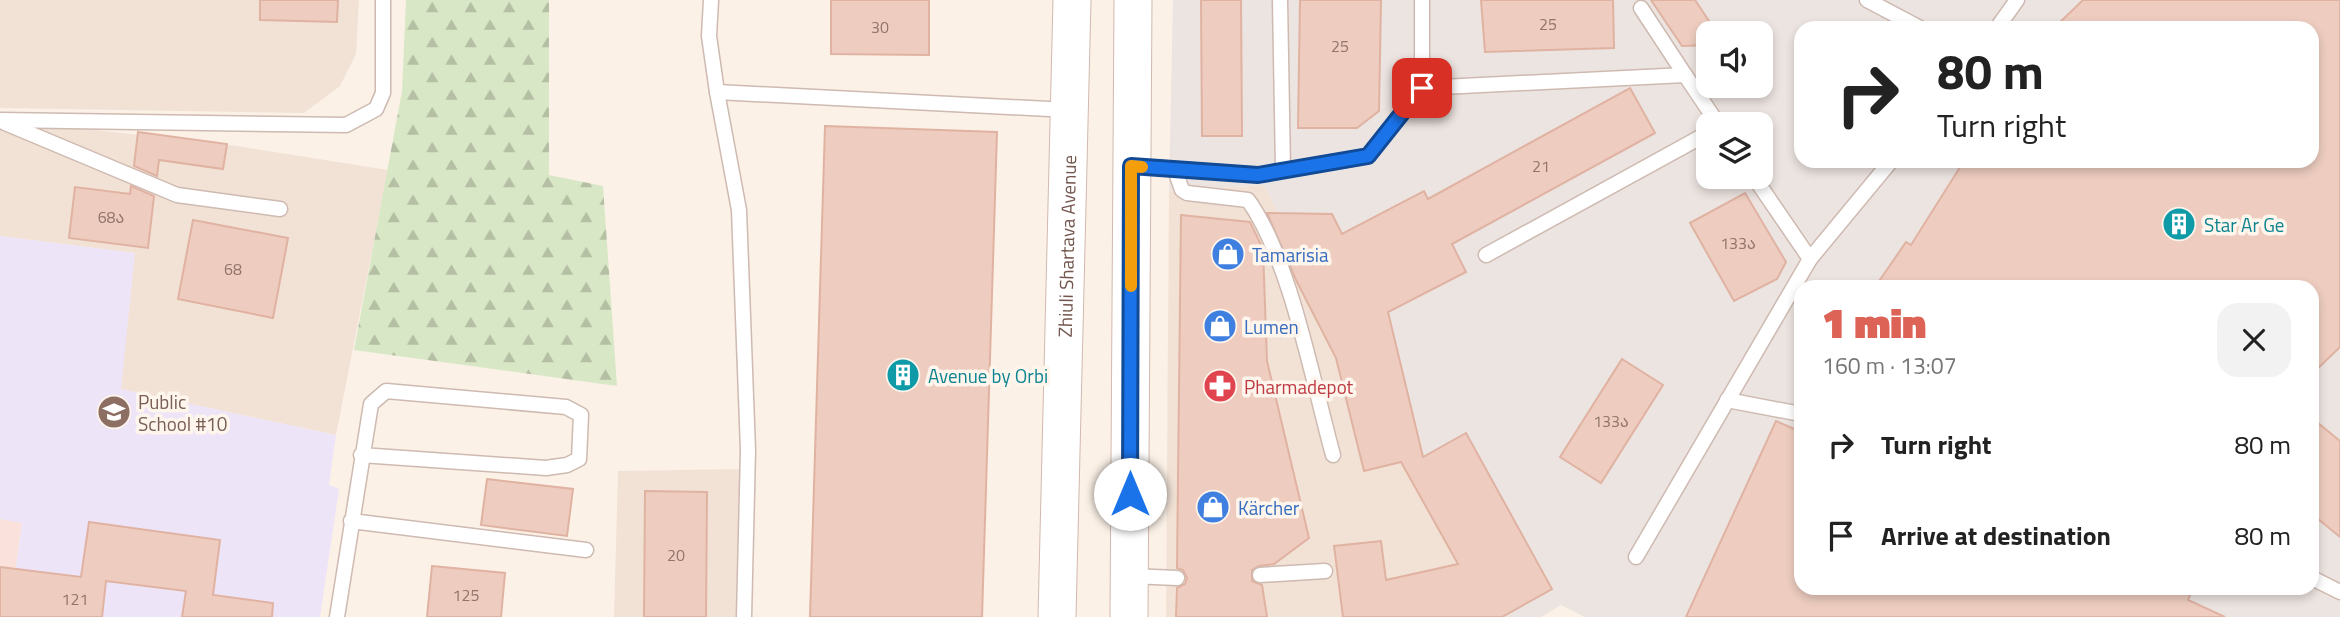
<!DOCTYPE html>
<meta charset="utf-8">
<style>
body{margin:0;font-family:"Titillium Web","Noto Sans Georgian",sans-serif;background:#f2f2f2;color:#222;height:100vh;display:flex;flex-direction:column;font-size:26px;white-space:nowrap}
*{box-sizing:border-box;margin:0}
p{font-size:23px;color:#767676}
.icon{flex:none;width:38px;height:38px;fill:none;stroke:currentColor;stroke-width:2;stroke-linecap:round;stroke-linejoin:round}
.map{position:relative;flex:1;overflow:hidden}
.sheet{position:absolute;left:1794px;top:280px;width:525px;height:315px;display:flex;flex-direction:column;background:#fff;border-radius:21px;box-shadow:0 4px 10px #0003}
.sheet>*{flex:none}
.hud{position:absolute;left:1794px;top:21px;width:525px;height:147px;border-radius:21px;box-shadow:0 4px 10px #0003;background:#fff;color:#222;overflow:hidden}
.tools{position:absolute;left:1696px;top:21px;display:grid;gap:14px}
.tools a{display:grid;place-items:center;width:77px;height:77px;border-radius:14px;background:#fff;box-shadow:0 4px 10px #0003;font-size:35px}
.pin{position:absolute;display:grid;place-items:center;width:60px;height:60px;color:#fff;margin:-30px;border-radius:14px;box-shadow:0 4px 10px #0006}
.me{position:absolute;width:77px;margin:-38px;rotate:0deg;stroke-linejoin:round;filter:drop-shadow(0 0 5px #0008)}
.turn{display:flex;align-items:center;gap:24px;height:147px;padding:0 28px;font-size:32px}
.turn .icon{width:91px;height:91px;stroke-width:2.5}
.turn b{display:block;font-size:49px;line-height:60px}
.round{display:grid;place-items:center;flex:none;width:74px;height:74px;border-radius:21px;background:#f2f2f2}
.head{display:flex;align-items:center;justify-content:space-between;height:119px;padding:0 28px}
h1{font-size:42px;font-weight:800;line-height:52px;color:#dc6355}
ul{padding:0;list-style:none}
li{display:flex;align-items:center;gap:21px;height:91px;padding:0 28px}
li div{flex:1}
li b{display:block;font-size:26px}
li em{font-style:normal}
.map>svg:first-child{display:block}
</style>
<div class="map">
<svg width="2340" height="617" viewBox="0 0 2340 617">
<defs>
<pattern id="forest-firs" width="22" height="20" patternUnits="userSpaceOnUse" patternTransform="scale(1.75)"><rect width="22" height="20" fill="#d8e8c6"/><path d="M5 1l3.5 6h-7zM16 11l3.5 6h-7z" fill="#b4bfa3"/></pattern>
</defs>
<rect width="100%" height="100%" fill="#fbf1e7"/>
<!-- residential -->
<g fill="#f2e2d6">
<polygon points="0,0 359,0 356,54 340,86 304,113 0,108"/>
<polygon points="0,128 87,129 237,146 388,170 336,435 120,389 134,253 0,236"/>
<polygon points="1264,185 1490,617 1166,617 1169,191"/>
<polygon points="745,469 742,617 614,617 618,471"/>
</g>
<!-- commercial -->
<polygon fill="#fae1dc" points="0,519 22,522 9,617 0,617"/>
<!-- industrial -->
<path fill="#ece4e0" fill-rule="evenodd" d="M1173 0H2340V617H1585L1561 605 1541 617H1490L1264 185 1169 191ZM1801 28H2312V161H1801ZM1708 33H1760V86H1708ZM1708 124H1760V177H1708ZM1801 287H2312V588H1801Z"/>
<!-- education -->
<polygon fill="#eee4f7" points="0,236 135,253 121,389 336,435 329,485 339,489 320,617 9,617 22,523 0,519"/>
<!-- forest -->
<polygon fill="url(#forest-firs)" points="406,0 549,0 549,175 603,186 617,386 354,350 402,91"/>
<!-- building -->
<g fill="#eecdc0" stroke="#e0b2a2" stroke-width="2">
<polygon points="260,0 338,0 337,22 260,20"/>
<polygon points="831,0 929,0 929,55 831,54"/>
<polygon points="1201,0 1241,0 1242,136 1202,136"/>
<polygon points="1300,0 1381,0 1379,111 1357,128 1298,128"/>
<polygon points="1481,0 1613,0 1614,48 1485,52"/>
<polygon points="1651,0 1695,0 1717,33 1708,33 1708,45 1682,46"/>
<polygon points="2083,0 2340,0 2340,347 2312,374 2312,287 1875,287 1906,242 1911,245 1964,161 2312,161 2312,28 2054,28"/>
<polygon points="1630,88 1655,133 1452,244 1466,272 1388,312 1423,457 1466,433 1552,589 1502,617 1343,617 1334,546 1381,541 1386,580 1458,564 1401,462 1364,471 1336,358 1296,280 1267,213 1332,214 1342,234 1424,191 1428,199"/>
<polygon points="825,126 997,132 982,617 810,617"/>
<polygon points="138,132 227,144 223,169 159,160 157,176 134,166"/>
<polygon points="131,186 154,196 148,248 69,238 75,187 130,194"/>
<polygon points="1745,193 1786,262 1777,279 1734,301 1690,223"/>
<polygon points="1181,215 1250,222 1263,249 1267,361 1309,538 1274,564 1259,566 1252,570 1252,581 1262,585 1267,617 1176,617 1177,588 1185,584 1187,578 1183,570 1177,568"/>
<polygon points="193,220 288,238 273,318 178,299"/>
<polygon points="1622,359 1663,385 1601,483 1560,457"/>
<polygon points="2312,418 2340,441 2340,537 2312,514"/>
<polygon points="1776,421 1801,432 1801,588 2193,588 2188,600 2225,617 1686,617"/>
<polygon points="487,479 573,489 567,536 481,525"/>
<polygon points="645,491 707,492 706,617 644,617"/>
<polygon points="89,522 220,540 213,595 273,603 272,617 182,617 186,591 106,581 102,617 0,617 0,567 81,577"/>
<polygon points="432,566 505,573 501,617 427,617"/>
</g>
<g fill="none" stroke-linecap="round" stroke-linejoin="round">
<defs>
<g id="service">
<polyline points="711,0 709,36 717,92 739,210 748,450 744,617"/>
<polyline points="1280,0 1283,169"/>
<polyline points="1867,0 1920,28"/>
<polyline points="1641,8 1685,75"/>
<polyline points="1997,28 2017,0"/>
<polyline points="1422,88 1685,75 1718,124"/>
<polyline points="717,92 1068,110"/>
<polyline points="0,120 346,125 376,109 383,93 383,0"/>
<polyline points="5,123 177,195 280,209"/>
<polyline points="1133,166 1258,175 1368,156 1422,88 1422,0"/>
<path d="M1175 170 1182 190 1187 193 1248 200C1290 258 1313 383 1333 455"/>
<polyline points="1754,177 1810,259"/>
<polyline points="1486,255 1708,133"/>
<polyline points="1727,400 1801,414"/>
<polyline points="351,521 586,550"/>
<polyline points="1636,557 1810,259 1891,161"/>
<polyline points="1260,575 1325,571"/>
<polyline points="1131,576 1177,578"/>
<polyline points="2312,578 2340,592"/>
<polyline points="337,617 371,404 386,391 566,407 581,415 579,459 567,465 546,468 361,455"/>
</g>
<g id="secondary">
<path id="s1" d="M1057 617 1072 0"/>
<polyline points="1129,617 1133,0"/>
</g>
</defs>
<!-- service casing -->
<use href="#service" stroke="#cebab1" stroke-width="17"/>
<!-- secondary casing -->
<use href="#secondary" stroke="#d1b9ae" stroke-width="39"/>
<!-- service -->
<use href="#service" stroke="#fff" stroke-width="14"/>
<!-- secondary -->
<use href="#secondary" stroke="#fff" stroke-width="37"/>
</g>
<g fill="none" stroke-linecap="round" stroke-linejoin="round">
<defs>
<polyline id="route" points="1130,494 1131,166 1258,175 1368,156 1422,88"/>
</defs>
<!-- route casing -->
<use href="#route" stroke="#114b97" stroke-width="18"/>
<!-- route -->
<use href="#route" stroke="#1a73e8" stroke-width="12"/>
<!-- slow -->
<polyline stroke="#f59e0b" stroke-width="12" points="1131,286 1131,166 1142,167"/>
</g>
<!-- icons -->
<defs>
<symbol id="building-disc" viewBox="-11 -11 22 22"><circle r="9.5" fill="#0f9aa8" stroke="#fef5ed"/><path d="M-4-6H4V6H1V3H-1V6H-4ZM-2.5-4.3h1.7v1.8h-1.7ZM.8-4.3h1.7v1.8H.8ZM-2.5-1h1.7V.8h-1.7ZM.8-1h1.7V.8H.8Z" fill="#fff"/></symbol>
<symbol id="shop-disc" viewBox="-11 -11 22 22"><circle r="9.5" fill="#3f7fe0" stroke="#fef5ed"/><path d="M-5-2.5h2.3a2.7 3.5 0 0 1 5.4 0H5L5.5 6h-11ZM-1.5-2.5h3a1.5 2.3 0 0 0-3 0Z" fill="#fff"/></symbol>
<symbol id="pharmacy-disc" viewBox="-11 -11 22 22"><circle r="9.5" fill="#e0444e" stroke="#fef5ed"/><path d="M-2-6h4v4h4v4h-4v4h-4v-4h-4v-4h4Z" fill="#fff"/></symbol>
<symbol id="school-disc" viewBox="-11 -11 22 22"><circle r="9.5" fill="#8d6e63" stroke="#fef5ed"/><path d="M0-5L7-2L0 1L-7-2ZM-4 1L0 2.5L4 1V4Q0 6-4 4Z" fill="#fff"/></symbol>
</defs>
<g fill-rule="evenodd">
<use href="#building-disc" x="2160" y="205" width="38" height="38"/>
<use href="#shop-disc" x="1209" y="235" width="38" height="38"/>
<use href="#shop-disc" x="1201" y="307" width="38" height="38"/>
<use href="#building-disc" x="884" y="356" width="38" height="38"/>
<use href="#pharmacy-disc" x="1201" y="367" width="38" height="38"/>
<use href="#school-disc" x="95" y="393" width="38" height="38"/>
<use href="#shop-disc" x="1194" y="488" width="38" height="38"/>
</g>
<g text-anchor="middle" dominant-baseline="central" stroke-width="7" stroke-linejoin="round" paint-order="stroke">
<!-- number labels -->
<g font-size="16" fill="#92746a">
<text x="1548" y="24">25</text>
<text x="880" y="27">30</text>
<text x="1340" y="46">25</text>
<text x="1541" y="166">21</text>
<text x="111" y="217">68ა</text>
<text x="1738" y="243">133ა</text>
<text x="233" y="269">68</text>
<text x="1611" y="421">133ა</text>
<text x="676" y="555">20</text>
<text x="466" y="595">125</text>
<text x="75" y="599">121</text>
</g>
<!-- culture labels -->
<g font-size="19" fill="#0d838f" stroke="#fef5ed" text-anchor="start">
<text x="2204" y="224">Star Ar Ge</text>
<text x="928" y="375">Avenue by Orbi</text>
</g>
<!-- street labels -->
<g font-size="19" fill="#73564d" stroke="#fef5ed">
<text stroke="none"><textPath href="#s1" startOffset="371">Zhiuli Shartava Avenue</textPath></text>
</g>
<!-- shop labels -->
<g font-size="19" fill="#366cbe" stroke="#fef5ed" text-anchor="start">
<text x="1252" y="254">Tamarisia</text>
<text x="1244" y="326">Lumen</text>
<text x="1238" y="507">Kärcher</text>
</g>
<!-- health labels -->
<g font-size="19" fill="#be3a42" stroke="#fef5ed" text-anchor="start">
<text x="1244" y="386">Pharmadepot</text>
</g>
<!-- education labels -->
<g font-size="19" fill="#785e54" stroke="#fef5ed" text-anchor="start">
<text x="138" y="401">Public<tspan x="138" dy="22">School #10</tspan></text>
</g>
</g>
</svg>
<div class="tools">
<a><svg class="icon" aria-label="sound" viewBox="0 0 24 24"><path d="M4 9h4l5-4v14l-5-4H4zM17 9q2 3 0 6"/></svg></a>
<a><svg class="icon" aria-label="layers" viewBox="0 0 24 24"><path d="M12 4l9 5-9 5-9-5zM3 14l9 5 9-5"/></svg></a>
</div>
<div class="pin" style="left:1422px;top:88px;background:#d93025"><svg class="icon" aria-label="arrive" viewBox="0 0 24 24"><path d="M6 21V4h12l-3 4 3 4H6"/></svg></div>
<svg class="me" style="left:1130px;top:494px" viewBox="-20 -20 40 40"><circle r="19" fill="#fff"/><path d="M0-13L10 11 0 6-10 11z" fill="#1a73e8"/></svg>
<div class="hud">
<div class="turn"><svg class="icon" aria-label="right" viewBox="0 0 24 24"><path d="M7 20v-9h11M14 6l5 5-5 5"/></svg><div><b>80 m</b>Turn right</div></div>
</div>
<section class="sheet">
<div class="head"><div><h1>1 min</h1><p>160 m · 13:07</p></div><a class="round"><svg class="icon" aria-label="close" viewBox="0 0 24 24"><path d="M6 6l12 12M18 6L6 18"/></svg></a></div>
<ul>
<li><svg class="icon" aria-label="right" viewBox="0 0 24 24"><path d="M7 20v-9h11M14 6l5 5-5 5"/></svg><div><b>Turn right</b></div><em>80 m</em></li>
<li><svg class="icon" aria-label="arrive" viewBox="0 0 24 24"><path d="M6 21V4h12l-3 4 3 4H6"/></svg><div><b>Arrive at destination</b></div><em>80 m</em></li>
</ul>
</section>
</div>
